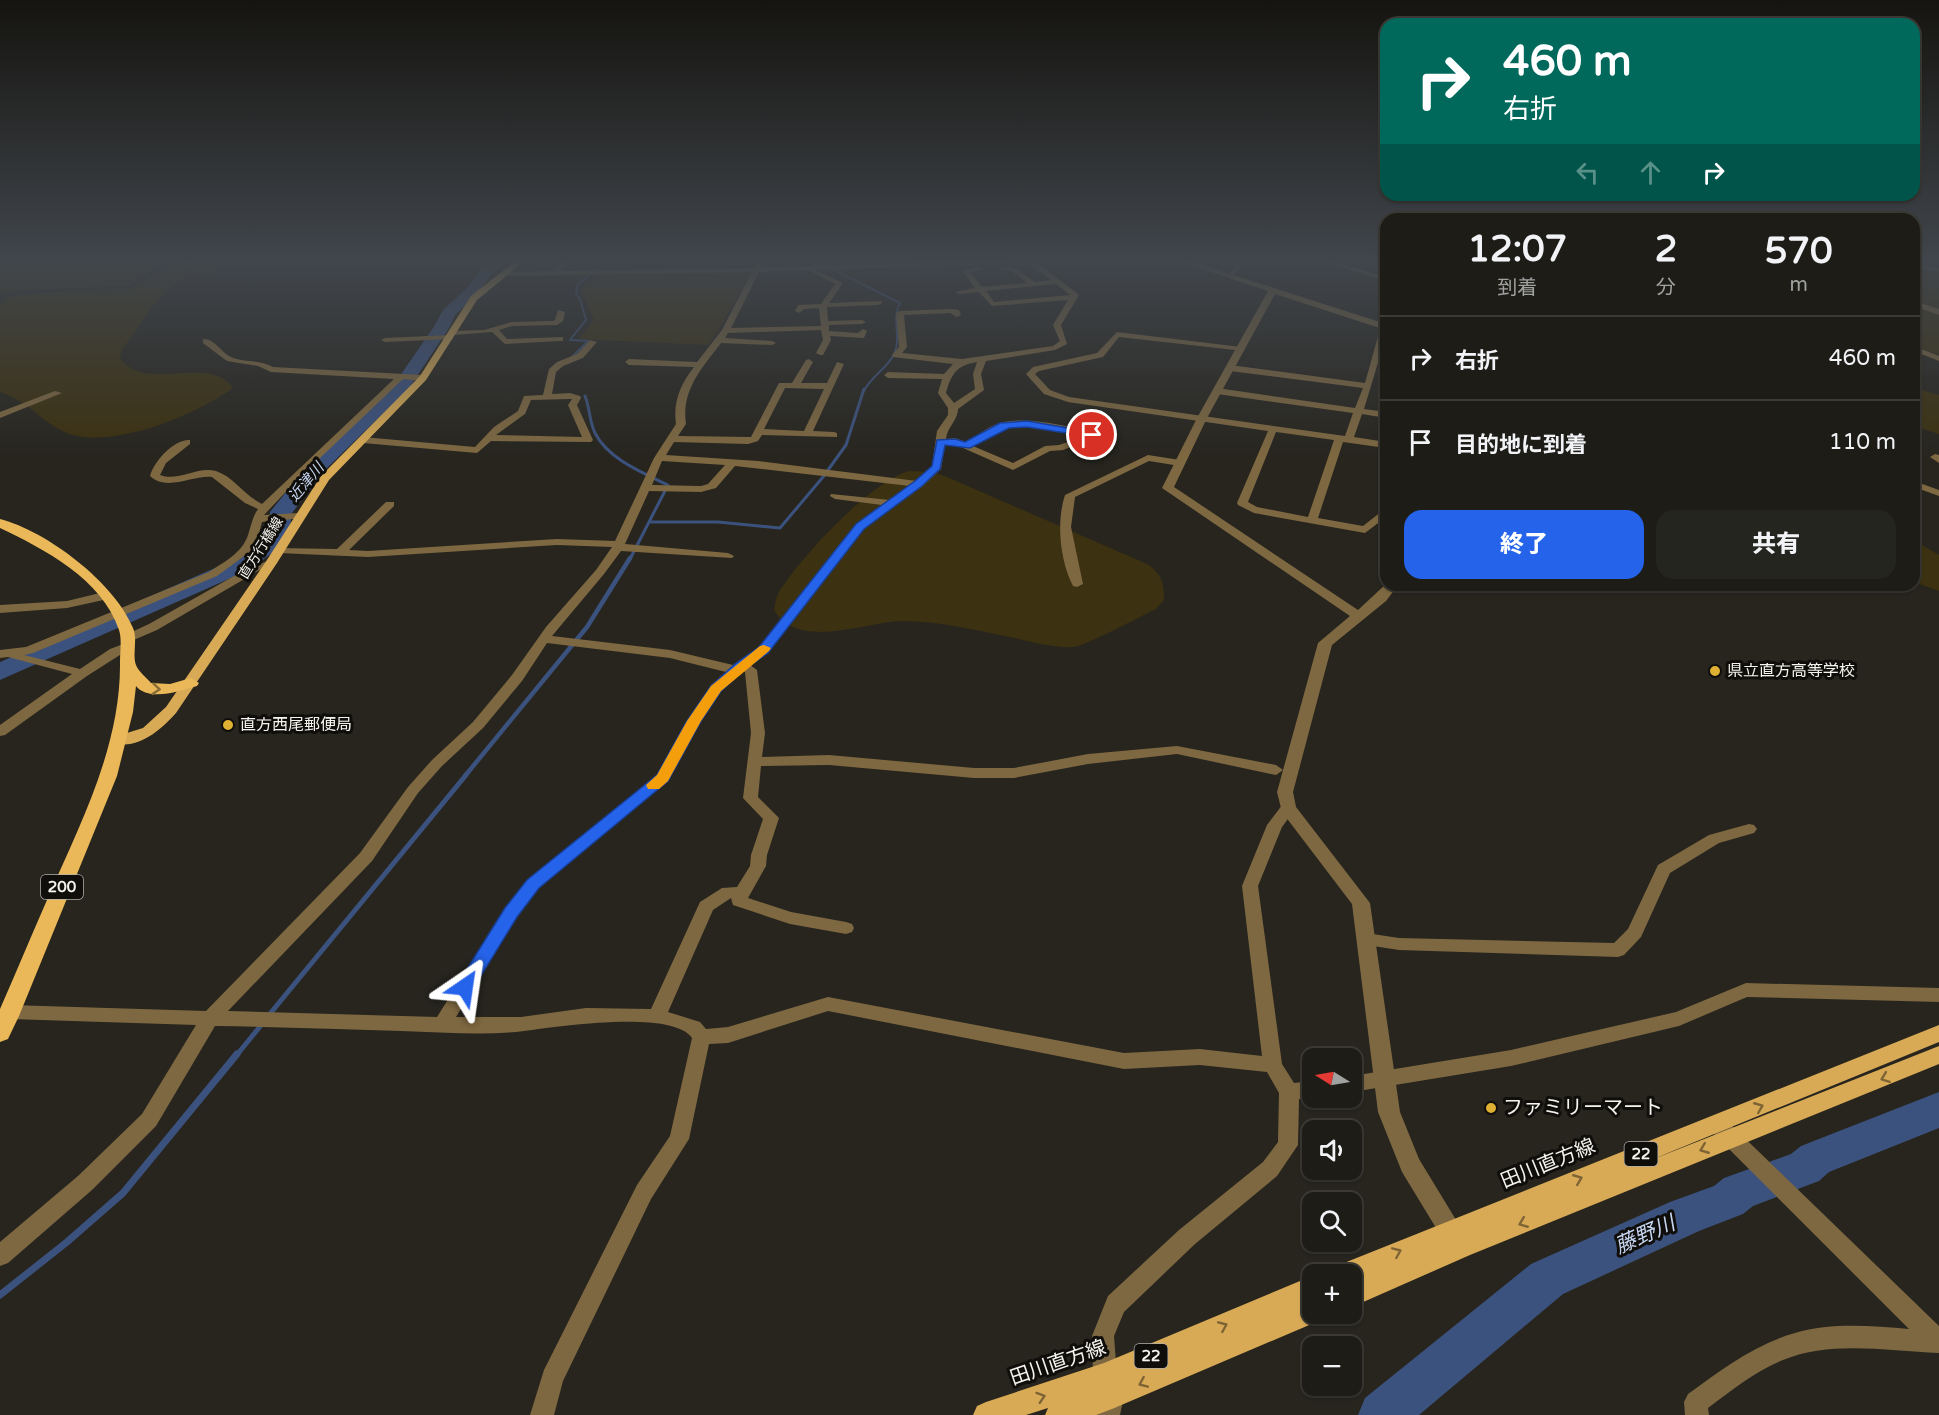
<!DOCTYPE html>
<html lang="ja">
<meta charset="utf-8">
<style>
body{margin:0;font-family:"Varela Round","Noto Sans JP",sans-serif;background:#25251f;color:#f1f3f6;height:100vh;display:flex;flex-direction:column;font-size:22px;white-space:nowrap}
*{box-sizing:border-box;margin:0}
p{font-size:20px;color:#a0a1a1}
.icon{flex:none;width:33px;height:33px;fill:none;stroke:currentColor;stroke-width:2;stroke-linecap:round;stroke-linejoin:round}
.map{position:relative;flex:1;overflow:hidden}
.side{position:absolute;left:1380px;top:213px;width:540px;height:378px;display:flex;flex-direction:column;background:#1d1c16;border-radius:18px;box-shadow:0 2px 4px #0004,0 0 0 2px #3b3a35}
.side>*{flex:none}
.guide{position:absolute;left:1380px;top:18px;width:540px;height:183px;border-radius:18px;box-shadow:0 2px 4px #0004,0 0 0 2px #3b3a35;background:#00695c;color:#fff;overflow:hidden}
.needle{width:39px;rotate:281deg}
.fabs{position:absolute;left:1302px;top:1048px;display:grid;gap:12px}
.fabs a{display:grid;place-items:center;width:60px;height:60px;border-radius:12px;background:#1d1c16;box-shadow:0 2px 4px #0004,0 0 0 2px #3b3a35;font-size:30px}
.pin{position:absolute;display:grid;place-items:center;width:51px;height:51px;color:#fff;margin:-26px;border:3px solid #fff;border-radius:50%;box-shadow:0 2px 6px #0007}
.me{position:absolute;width:66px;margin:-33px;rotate:32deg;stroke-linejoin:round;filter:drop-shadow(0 0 4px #0008)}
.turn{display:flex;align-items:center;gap:21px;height:126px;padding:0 24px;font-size:27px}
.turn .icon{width:78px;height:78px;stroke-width:2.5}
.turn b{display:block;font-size:42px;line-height:51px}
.lanes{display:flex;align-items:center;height:57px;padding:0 24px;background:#0003;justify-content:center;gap:30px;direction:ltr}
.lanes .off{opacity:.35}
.eta{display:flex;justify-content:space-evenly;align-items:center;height:102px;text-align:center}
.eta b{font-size:36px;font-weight:800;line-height:42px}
.cta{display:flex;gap:12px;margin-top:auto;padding:12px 24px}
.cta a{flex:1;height:69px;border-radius:18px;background:#2563eb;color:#fff;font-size:24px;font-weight:800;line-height:69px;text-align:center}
.cta a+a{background:#25251f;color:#f1f3f6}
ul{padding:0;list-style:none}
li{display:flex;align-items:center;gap:18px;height:84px;padding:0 24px;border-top:2px solid #3b3a35}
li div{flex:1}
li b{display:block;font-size:22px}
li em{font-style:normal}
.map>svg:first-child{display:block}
</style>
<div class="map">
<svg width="1939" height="1415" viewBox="0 0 1939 1415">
<rect width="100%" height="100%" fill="#27251e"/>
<!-- green -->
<g fill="#3c3110">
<polygon points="0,259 170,259 128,286 31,290 0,294"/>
<path d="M179 259H236C225 273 196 274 180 282 155 294 140 328 122 349L120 358C146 394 208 353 233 388 196 415 112 450 67 433 42 423 28 400 0 392V305L8 297 22 294 132 288Z"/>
<polygon points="1914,264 1939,269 1939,355 1914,346"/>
<polygon points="746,271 751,273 718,331 708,345 579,339 594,320 583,296 583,286 595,275"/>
<polygon points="1914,388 1939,395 1939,434 1914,426"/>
<path d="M909 471 932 472 947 477 1147 564C1162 574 1164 583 1164 600L1156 609C1141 616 1084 647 1073 647 1055 648 1036 643 1019 639 980 631 941 621 902 621 864 622 798 651 774 610 775 604 776 597 779 592 800 558 871 481 909 471Z"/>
<polygon points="1914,534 1922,545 1939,555 1939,591 1914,582"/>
</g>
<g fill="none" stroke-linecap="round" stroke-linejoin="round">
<!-- stream-far4 -->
<g stroke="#3c527e" stroke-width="2">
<polyline points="807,259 814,265 822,267"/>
<polyline points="815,263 950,259"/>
<path d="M830 268 900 303C891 320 902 337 894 354 887 369 871 376 864 391"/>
<polyline points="572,357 588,341 570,340 586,320 580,299 576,294 578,284 610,259"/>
</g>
<!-- stream-far3 -->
<g stroke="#3c527e" stroke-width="3">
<path d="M585 396C590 408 589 421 595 433 608 459 643 473 668 485L630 559"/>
<polyline points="651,522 718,522 780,528 823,477 846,445 864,389"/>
</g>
<!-- stream-far2 -->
<polyline stroke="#3c527e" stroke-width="4.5" points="465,776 587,627 630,558"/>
<!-- stream-far1 -->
<g stroke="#3c527e" stroke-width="5">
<polyline points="269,1015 466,775"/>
<polyline points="236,1056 262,1024"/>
</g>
<!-- stream -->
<polyline stroke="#3c527e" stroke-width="7" points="0,1295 67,1242 123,1193 237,1054"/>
<!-- river -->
<g fill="#3c527e" fill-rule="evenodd">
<polygon points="494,259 510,259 492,273 478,293 455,315 449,328 409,388 322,473 292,513 290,528 272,553 255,566 231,578 0,680 0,662 215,568 239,556 256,543 268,527 270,512 308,465 397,380 433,328 443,310 467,288 482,267"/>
<polygon points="1939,1092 1939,1128 1829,1172 1819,1181 1753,1206 1743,1214 1699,1231 1563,1294 1419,1415 1358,1415 1365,1398 1531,1264 1670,1202 1714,1186 1724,1178 1791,1154 1801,1146"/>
</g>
<!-- minor -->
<g fill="#7e6841" fill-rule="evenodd">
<polygon points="190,259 197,259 187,268 183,268 183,266"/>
<path d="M564 259H571L561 271 754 268 760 259H766L761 267 1039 259 1035 261 1079 295 1061 325 1067 344 1055 350 986 361 981 374 984 390 958 409C958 420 947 427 946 439L955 438 966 442C977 436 990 425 1003 422 1032 417 1067 426 1095 433L1096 437 1063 450 1050 451 1013 470 954 444 945 445 941 469 923 486 864 528 767 653 750 665 757 670 765 733 762 757 829 755 974 768H1014L1088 754 1177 746 1276 765 1283 770 1276 775 1177 754 1088 764 1014 778H974L829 765 761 766 758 797 779 818 767 855 766 866 748 898 791 912 846 922 852 924 854 928 852 932 846 934 790 924 733 905 731 898 713 910 668 1012 700 1022 706 1029 728 1027 828 997 1124 1053 1200 1049 1262 1056 1242 886 1267 825 1283 804H1293L1296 808 1282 827 1258 886 1282 1064 1294 1083 1312 1081V1097L1299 1099 1298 1145 1277 1176 1195 1244 1124 1312 1114 1336 1117 1376 1124 1396 1120 1415H1096L1100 1396 1093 1376 1092 1336 1108 1296 1179 1230 1263 1162 1278 1142 1279 1093 1267 1072 1200 1065 1124 1069 828 1011 728 1043 709 1044 689 1139 651 1199 563 1381 554 1415H530L544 1370 637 1185 670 1136 692 1038C672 1009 556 1027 524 1031 484 1036 441 1032 401 1031 339 1029 277 1027 215 1026L156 1126 92 1190 8 1263 0 1266V1242L78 1176 142 1114 196 1025 10 1019 4 1017 1 1012 4 1007 10 1005 206 1011 360 853 408 787 432 760 473 722 512 675 546 627 596 570 612 547 557 545 368 557 279 553 273 550 275 548 337 549 386 502H394V506L349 550 368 551 557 539 615 541 654 458 676 424C673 402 680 385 694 367L629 365 625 362 629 359 697 362 722 330 752 272 504 276 500 274 504 272 553 271ZM1028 263 1051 280 1035 282 1015 268 1000 266 998 269 1011 271 1027 283 982 287 970 272 983 270 981 267 962 271 975 288 955 292 959 294 979 292 992 306 1068 300 1053 325 1060 341 1053 346 962 359 902 353 907 347 904 315 950 313 957 317 961 315 959 310 950 309 900 311 896 313 899 347 892 355 893 357 953 364 944 374 888 372 884 375 888 378 942 379 938 393 948 408V415L937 431 932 466 917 481 758 461 666 455 674 442 748 444 758 441 762 435 837 437V433L834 432 813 431 844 364 837 362 827 383H801L813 362 809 359 806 360 792 383H779L751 437 678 436 686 424C681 390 702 368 721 343L772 345 776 343 772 341 725 338 728 333 821 330 823 340 816 353 820 355H823L831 340 830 336 864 338 867 331 863 329 858 333 829 331V325L862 324 866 322 862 320 828 321 827 307 878 305 882 303 881 301 829 303 843 283 815 270ZM808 270 835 284 821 304 798 305 795 311 799 313 804 309 819 308 821 326 731 328 759 272ZM1056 284 1070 295 994 302 986 291ZM977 362 973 374 975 389 954 403 946 393C951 374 957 365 977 362ZM785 388 824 389 804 431 764 429ZM1025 427 1085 436 1059 445 1045 446 1013 463 973 446 1005 428ZM662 461 725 465 708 484 701 486 652 485ZM735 466 910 486 890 500 831 494 830 496 835 499 882 505 856 524 759 647 733 665 670 650 552 636 604 574 621 551 732 558 734 556 728 553 625 544 649 491 701 492 716 488ZM547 643 670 658 726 672 711 685 687 721 657 775 527 880 505 909 437 1017 228 1011 372 861 418 793 442 766 483 728 522 681ZM742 671 745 672 751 733 743 798 763 819 751 855 750 866 737 887 722 888 700 902 651 1009 586 1008 521 1017H456L517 917 539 888 668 781 701 721 721 691Z"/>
<polygon points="1240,259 1246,259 1232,277 1228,277"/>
<polygon points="1314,259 1324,259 1386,277 1386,281"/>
<polygon points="1914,263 1939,268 1939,272 1914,267"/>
<polygon points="558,310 565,312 563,321 557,325 512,326 499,330 507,339 563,337 563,341 560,341 505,344 492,332 453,335 453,339 450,339 385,342 381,340 385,338 450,335 450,331 453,331 484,330 512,322 553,321 555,320"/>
<path d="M1386 320V336L1364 409 1386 412V418L1362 414 1354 437 1386 442V448L1343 442 1318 518 1363 526 1386 508V517L1365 533 1254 513 1238 505 1237 503 1268 431 1068 402 1044 394 1026 374 1033 367 1097 353 1117 332 1241 347 1245 349 1244 351 1119 337 1103 357 1039 371 1035 374 1050 390 1069 397 1345 436 1353 413 1217 394 1213 391 1217 388 1355 408 1363 388 1230 371 1226 368 1230 365 1365 383 1382 322ZM1276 432 1334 440 1308 517 1257 507 1248 502Z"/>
<path d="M203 339C216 339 220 352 231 357 244 363 259 359 273 367L423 375 427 378 423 381 403 379 298 479 264 515 299 513 303 514V518L262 522 258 537 251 551 217 576 33 653 24 655 80 669 110 649 126 643 121 639 123 636 149 624 250 567 271 560 277 563 258 571 157 630 129 642 134 646 87 676 5 735 0 736V725L72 674 8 657 0 658V650L26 647 209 572C222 563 239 555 246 540 251 529 251 519 258 509L245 503 212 477C192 475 167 492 150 476 154 461 174 439 190 440V444L166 463 160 475C178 482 197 466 216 471 234 477 245 496 262 504L394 379 271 372 258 366 227 361 203 343Z"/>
<path d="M590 340 597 342 583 358 563 366 556 372 552 394 570 393 580 396 581 398 577 405 593 440 591 442 491 441 477 453 363 443 358 440 363 437 475 447 494 427 518 411 524 396 543 395 549 369 557 362 577 354ZM570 399H572L568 405 582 437 496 435 525 414 531 400Z"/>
<polygon points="1914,346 1939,356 1939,361 1914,351"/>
<polygon points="55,391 62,393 0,418 0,412"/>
<polygon points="1935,454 1939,455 1939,463 1930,457"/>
<path d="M1148 455 1180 460 1185 463 1180 466 1149 461 1075 497 1071 527 1083 584 1077 587 1073 586C1060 561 1056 522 1065 495Z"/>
<polygon points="1914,481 1939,490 1939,496 1914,487"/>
<polygon points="104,592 108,593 110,596 108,599 67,608 0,613 0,605 67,601"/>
<polygon points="1749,824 1754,825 1757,829 1754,833 1719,843 1670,873 1641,937 1624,955 1618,957 1399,950 1360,944 1358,939 1360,934 1366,933 1399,938 1614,943 1628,929 1658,865 1709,835"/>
<polygon points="1746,983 1939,988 1939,1002 1747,997 1679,1026 1511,1066 1352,1092 1352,1076 1511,1050 1676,1012"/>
<path d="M1717 1115 1724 1118 1939 1326V1353C1888 1351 1831 1340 1783 1360 1756 1371 1732 1390 1708 1408L1709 1415H1685L1684 1402 1688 1394C1721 1370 1755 1344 1795 1333 1832 1322 1872 1326 1909 1329L1710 1130 1707 1124 1710 1118Z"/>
</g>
<!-- tertiary -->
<g fill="#7e6841" fill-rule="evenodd">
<polygon points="1172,259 1183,259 1386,324 1386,330 1275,294 1207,418 1174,487 1358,610 1386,584 1398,585 1386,601 1332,645 1293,792 1296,807 1370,903 1400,1112 1419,1159 1467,1238 1463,1246 1455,1249 1447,1246 1402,1172 1378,1112 1352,904 1282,812 1277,792 1318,643 1350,616 1162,488 1197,418 1268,291"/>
<polygon points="1914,301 1939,309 1939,315 1914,306"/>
</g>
<!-- primary -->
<g fill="#d8aa55" fill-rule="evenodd">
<path d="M518 259H527L477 300 426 380 329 480 277 563 176 713C161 730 138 750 114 743L111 740 114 737 143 728 166 707 265 563 321 476 420 376 471 296Z"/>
<polygon points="1939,1025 1939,1042 1646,1162 1939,1046 1939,1064 1470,1255 1361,1303 1352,1306 1352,1275 1331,1275 1334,1267"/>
<polygon points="1312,1276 1312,1314 1323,1314 1321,1320 1112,1409 1096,1415 1045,1415 1048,1408 1026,1415 973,1415 977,1406 986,1402 1104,1363"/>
</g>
<!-- trunk -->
<path fill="#eab858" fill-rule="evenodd" d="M0 519C47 531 115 583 133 628 138 640 132 654 136 665 138 671 147 678 151 683L170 684 191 678 199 683 197 686C180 691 149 702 136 686L133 712 117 776 19 1016 8 1039 0 1042V1009C16 973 31 936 47 900 80 824 121 747 120 662 120 652 122 639 119 630 102 579 44 549 0 528Z"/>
</g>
<!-- one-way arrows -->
<defs><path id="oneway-chevron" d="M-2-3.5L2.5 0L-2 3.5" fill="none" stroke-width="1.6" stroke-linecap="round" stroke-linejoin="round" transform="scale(1.5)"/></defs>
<use stroke="#876c35" href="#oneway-chevron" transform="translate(156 689) rotate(5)"/>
<g stroke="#7e6434">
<use href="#oneway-chevron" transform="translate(1885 1078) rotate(159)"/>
<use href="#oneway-chevron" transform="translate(1759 1107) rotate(-22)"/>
<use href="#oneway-chevron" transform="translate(1704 1149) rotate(158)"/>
<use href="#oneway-chevron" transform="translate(1578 1179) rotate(-22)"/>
<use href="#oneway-chevron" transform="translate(1523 1223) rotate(158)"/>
<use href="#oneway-chevron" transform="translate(1397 1252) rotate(-23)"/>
<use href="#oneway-chevron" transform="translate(1223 1326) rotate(-23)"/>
<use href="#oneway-chevron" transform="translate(1143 1383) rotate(157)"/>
<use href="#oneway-chevron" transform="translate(1041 1397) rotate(-18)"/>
</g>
<!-- sky -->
<linearGradient id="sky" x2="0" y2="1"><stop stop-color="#151410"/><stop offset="0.57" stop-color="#41464c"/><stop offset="1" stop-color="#41464c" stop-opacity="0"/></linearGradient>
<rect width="1939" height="457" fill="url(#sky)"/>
<!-- route -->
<polygon fill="#2563eb" stroke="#184099" stroke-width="1.5" points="1027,421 1092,432 1097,435 1092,437 1027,427 1009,428 970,448 945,445 940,469 922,486 864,529 768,653 745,669 721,691 701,721 668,781 539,888 517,917 471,992 465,994 459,992 456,987 459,982 505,908 527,880 657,775 687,721 711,686 735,664 759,647 856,524 915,481 932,466 937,440 955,439 965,442 1000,423"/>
<!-- slow -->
<polygon fill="#f59e0b" points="764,645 771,648 769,651 721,691 701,721 668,781 659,789 648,789 646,785 657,775 687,721 711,686 760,646"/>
<!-- markers -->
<g fill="#deb133" stroke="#0f0e0b" stroke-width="2">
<circle cx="1715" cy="671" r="6"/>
<circle cx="228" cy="725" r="6"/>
<circle cx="1491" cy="1108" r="6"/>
</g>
<g text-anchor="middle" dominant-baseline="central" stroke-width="6" stroke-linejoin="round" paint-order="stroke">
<!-- far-street labels -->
<g font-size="14" fill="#f5f3ee" stroke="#0f0e0b">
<text transform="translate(261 548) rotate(-58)">直方行橋線</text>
</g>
<!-- far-water labels -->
<g font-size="15" font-style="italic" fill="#c7d6f2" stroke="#0f0e0b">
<text transform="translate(306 482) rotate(-50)">近津川</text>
</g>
<!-- shield labels -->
<g fill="#0f0e0b" stroke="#b0aeaa" stroke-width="1.5">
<rect x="41" y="875" width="42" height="24" rx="4.5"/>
<rect x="1624.5" y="1142" width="33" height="24" rx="4.5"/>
<rect x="1134.5" y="1344" width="33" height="24" rx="4.5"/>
</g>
<g font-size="15" font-weight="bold" fill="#f5f3ee">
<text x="62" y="887">200</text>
<text x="1641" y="1154">22</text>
<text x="1151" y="1356">22</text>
</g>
<!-- poi labels -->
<g font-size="16" fill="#f5f3ee" stroke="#0f0e0b" text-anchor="start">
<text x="1727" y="671">県立直方高等学校</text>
<text x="240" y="725">直方西尾郵便局</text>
</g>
<!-- near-poi labels -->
<g font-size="20" fill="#f5f3ee" stroke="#0f0e0b" text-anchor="start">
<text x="1503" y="1108">ファミリーマート</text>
</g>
<!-- near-street labels -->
<g font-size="20" fill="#f5f3ee" stroke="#0f0e0b">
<text transform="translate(1548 1164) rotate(-22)">田川直方線</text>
<text transform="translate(1058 1363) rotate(-19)">田川直方線</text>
</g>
<!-- near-water labels -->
<g font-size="21" font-style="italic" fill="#c7d6f2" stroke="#0f0e0b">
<text transform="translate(1645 1235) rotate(-24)">藤野川</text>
</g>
</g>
</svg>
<div class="fabs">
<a><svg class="needle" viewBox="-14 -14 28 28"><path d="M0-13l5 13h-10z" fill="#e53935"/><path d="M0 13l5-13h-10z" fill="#a0a1a1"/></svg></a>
<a><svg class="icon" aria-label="sound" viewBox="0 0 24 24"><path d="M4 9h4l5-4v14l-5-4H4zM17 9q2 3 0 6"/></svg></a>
<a><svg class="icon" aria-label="search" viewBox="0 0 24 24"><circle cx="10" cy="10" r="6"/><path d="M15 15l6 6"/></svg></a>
<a>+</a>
<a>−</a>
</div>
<div class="pin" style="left:1092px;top:435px;background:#d93025"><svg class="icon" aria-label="arrive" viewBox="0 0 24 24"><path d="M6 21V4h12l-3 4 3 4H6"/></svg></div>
<svg class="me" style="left:465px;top:987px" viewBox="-20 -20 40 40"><path d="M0-17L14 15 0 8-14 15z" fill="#2563eb" stroke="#fff" stroke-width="4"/></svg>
<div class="guide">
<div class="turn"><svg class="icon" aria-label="right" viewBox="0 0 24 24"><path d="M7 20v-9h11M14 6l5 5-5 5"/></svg><div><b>460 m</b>右折</div></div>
<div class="lanes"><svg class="icon off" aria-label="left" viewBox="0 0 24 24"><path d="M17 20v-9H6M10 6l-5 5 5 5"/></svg><svg class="icon off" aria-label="ahead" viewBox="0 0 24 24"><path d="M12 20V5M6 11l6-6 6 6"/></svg><svg class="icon" aria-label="right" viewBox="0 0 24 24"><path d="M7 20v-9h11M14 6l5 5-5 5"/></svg></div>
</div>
<section class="side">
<div class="eta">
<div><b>12:07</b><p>到着</p></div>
<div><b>2</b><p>分</p></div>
<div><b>570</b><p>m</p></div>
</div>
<ul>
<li><svg class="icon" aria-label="right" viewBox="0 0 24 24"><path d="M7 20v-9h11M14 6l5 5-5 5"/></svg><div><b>右折</b></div><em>460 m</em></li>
<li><svg class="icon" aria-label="arrive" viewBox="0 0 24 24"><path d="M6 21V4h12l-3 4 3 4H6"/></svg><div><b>目的地に到着</b></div><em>110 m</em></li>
</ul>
<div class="cta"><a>終了</a><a>共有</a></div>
</section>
</div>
